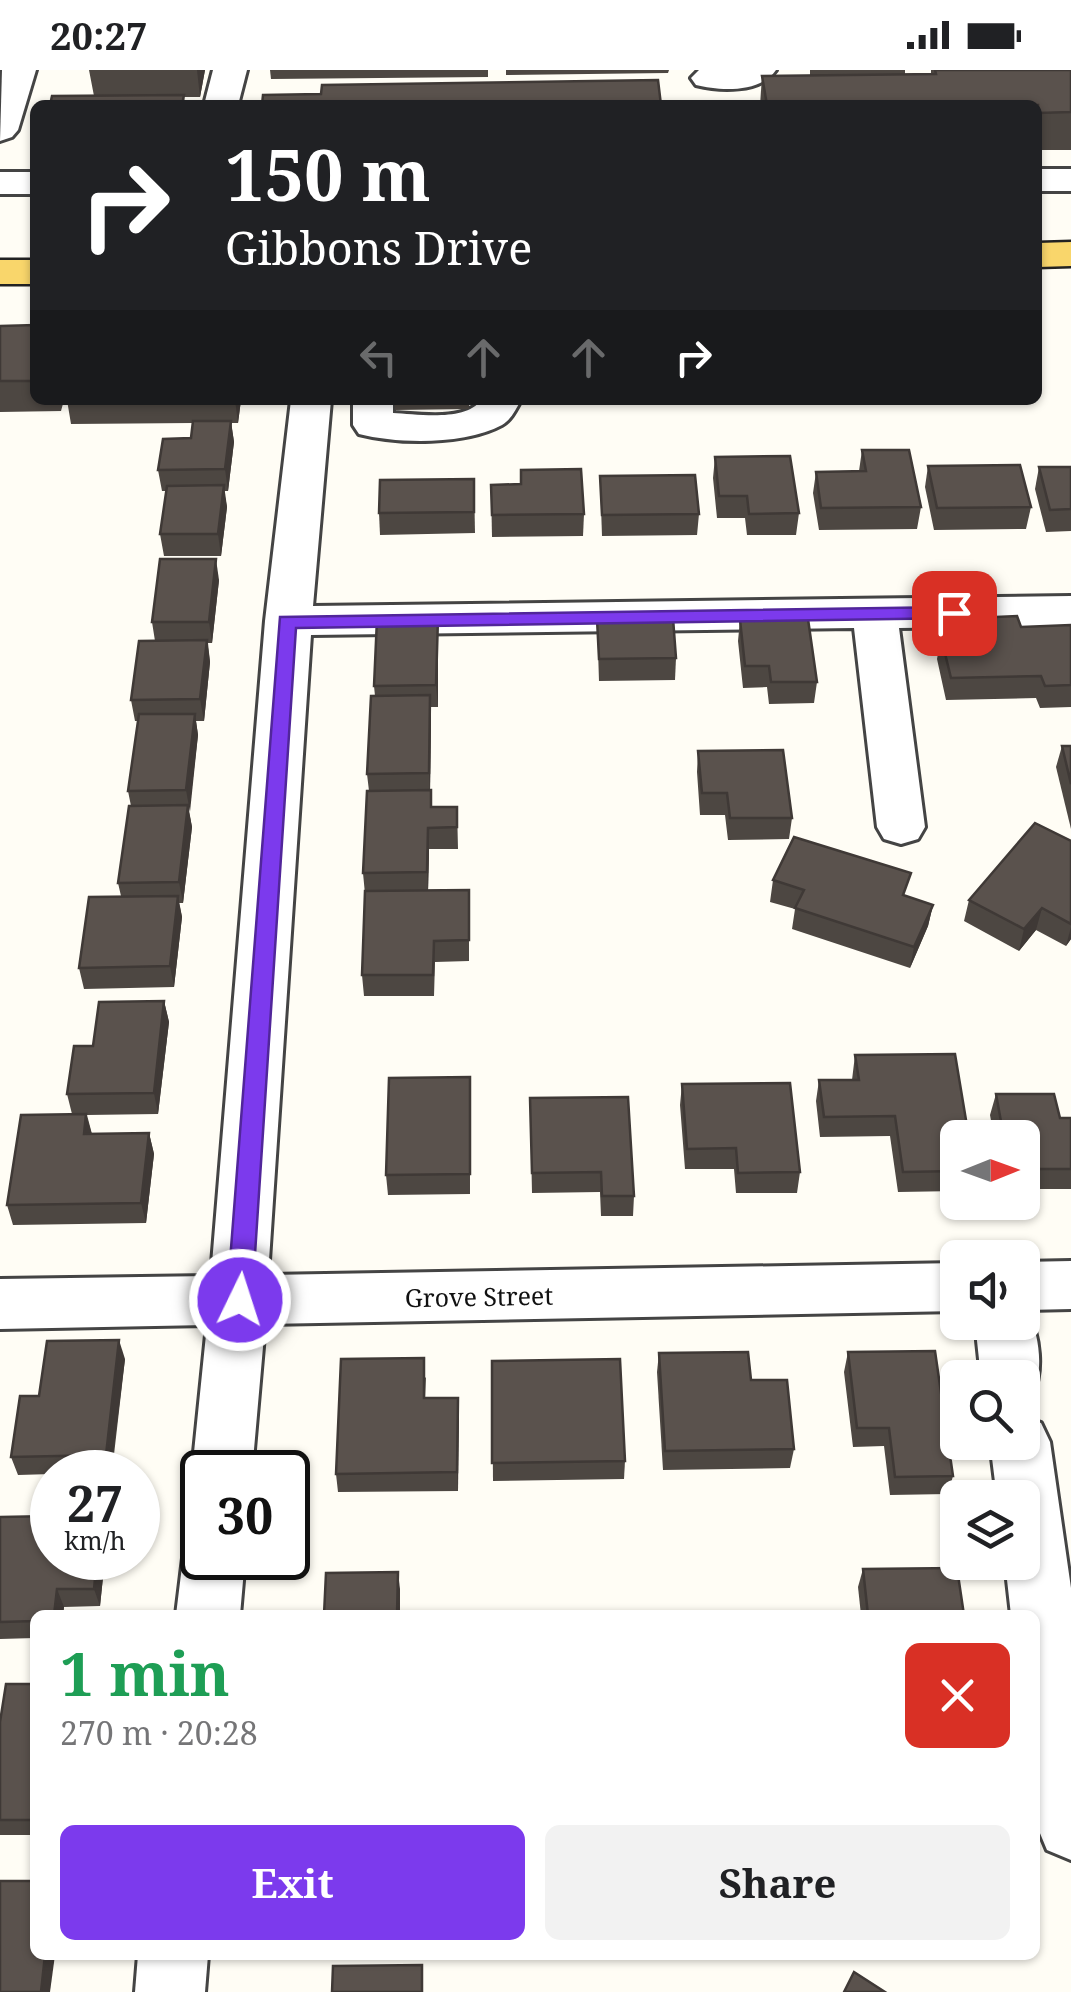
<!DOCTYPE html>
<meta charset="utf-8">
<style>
body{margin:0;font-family:"Noto Serif",serif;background:#f2f2f2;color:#202124;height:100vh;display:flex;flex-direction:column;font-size:38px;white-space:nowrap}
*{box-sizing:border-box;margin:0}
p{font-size:32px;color:#757577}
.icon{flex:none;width:55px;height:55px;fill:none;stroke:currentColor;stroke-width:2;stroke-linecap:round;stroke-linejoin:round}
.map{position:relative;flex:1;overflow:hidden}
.panel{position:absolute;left:30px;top:1540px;width:1010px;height:350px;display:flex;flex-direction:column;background:#fff;border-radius:15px;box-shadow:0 2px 8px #0004}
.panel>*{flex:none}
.banner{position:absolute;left:30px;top:30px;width:1012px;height:305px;border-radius:15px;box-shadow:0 2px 8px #0004;background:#202124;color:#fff;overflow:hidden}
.needle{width:65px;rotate:89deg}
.controls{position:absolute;left:940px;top:1050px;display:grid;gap:20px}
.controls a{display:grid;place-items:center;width:100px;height:100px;border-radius:15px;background:#fff;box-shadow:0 2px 8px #0004;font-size:50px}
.speed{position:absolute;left:30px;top:1380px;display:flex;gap:20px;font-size:50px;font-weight:700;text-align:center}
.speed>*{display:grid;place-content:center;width:130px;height:130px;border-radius:50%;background:#fff;box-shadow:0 2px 8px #0004;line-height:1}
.speed small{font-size:25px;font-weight:400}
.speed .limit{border:5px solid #111;border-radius:15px;background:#fff;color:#111}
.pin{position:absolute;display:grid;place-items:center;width:85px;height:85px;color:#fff;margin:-42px;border-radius:20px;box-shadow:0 5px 15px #0006}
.me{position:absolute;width:110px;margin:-55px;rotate:4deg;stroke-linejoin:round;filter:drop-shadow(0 0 8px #0008)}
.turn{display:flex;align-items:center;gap:35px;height:210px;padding:0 30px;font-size:45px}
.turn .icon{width:130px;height:130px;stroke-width:2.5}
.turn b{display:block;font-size:70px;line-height:85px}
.lanes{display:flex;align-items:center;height:95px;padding:0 30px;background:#0003;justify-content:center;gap:50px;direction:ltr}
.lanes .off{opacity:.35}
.round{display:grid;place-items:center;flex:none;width:105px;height:105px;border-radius:15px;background:#f2f2f2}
.head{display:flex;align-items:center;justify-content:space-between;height:170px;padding:0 30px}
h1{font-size:60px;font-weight:700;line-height:75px;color:#1e9e55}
.action{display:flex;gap:20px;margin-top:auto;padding:20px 30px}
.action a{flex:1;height:115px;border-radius:15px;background:#7c3aed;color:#fff;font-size:40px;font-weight:700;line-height:115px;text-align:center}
.action a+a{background:#f2f2f2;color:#202124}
.status{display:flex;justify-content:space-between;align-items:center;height:70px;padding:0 50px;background:#fff;direction:ltr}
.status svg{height:28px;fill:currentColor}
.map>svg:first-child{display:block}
</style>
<div class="status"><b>20:27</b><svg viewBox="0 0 49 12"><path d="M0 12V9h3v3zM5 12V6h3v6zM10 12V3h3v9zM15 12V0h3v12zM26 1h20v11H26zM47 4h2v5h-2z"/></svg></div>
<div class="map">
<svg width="1071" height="1922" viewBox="0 0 1071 1922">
<rect width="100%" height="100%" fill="#fffdf5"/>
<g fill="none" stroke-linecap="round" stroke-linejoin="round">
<defs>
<g id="minor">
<polygon points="2,0 36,0 18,60 12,67 0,71"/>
<polygon points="213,0 247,0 238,35 204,35"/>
<path d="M699 0H776C760 23 720 21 696 15L691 8Z"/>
<rect x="1038" y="99" width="33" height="22"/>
<rect x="0" y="102" width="35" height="22"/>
<polygon points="291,330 331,330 313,536 1071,526 1071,556 899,558 925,757 918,769 901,774 884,769 877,757 854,558 311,565 268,1205 958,1193 958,1241 265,1254 252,1402 202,1402 202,1422 192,1402 207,1255 0,1259 0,1209 211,1206 265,551"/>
<path d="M353 330H393V343C417 344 466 352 481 330H521C516 339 511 350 502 355 465 375 398 374 359 364L353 355Z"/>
<path d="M1071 1191V1239L1027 1240C1040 1266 1044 1301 1032 1326L1022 1330V1308H981L975 1252H1022V1192Z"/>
<polygon points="1022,1346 1041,1353 1050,1372 1071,1518 1071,1790 1047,1780 1037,1756 1035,1545 1011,1545 1005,1492 1022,1492 1022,1428 997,1428 990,1372 1022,1372"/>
<polygon points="202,1463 202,1488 245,1488 240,1545 176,1545 183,1488 192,1467"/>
<polygon points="138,1885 208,1885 205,1922 135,1922"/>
</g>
<g id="major">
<polygon points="1071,172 1071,196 1038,197 1038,173"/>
<rect x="0" y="190" width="35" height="24"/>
</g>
</defs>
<!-- minor casing -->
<use href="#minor" stroke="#444" stroke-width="6"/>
<!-- major casing -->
<use href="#major" stroke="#222" stroke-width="5"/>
<!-- minor -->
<use href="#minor" fill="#fff" fill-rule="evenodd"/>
<!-- major -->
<use href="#major" fill="#f9d66b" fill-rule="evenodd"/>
</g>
<!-- wall -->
<g fill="#4d4742">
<polygon points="89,0 205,0 200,27 184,27 185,35 94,26"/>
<polygon points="270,0 488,0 488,7 271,9"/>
<polygon points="506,0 669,0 668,3 506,5"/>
<polygon points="810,0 905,0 905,4 931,4 931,0 1071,0 1071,80 1038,80 1038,35 810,5"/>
<polygon points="762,6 767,35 760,35"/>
<polygon points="35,255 35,330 64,330 61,341 0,342 0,256"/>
<polygon points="67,330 241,330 238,353 231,353 234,372 228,421 224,421 227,437 221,486 164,486 160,464 166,421 162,421 158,400 191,368 193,353 71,354"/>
<polygon points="395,330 469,330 469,339 395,340"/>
<polygon points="862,380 921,437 917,459 819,460 813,423 816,402 859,401"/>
<polygon points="715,387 799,443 796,465 747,465 745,448 717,448 713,408"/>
<polygon points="928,396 1031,437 1026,459 934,460 925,417"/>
<polygon points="1039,397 1071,397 1071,461 1046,462 1035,419"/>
<polygon points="600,406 699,444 697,465 602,466"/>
<polygon points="474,409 475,463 380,465 379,443"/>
<polygon points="521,414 584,444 583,466 492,467 491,415"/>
<polygon points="219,510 212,573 208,573 210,592 204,651 196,651 198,665 189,742 192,757 183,833 179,833 182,847 174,917 84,919 79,898 121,826 118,813 131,736 128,721 138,651 135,651 131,630 155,571 152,552"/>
<polygon points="975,548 1021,557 1071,555 1071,637 1040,638 1036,628 946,630 937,589 941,567 971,566"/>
<polygon points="597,549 676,588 675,610 599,611"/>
<polygon points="740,550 817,612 814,633 769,634 767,617 743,618 738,571"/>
<polygon points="438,570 438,637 431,637 430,720 432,737 457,737 458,779 429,779 428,821 469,841 469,891 435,892 434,926 364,926 362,905 365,824 363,803 369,721 367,704 375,626 374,616"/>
<polygon points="1062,676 1071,676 1071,759 1056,697"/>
<polygon points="698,681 792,748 789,769 728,770 725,745 700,745 697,702"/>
<polygon points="1071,771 1071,869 1066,876 1036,860 1019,881 964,851 969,830"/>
<polygon points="773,810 906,826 933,835 928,856 910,898 792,859 795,839 770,832"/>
<polygon points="164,931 169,952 158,1044 87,1045 92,1064 149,1063 154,1084 146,1153 13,1155 7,1135 72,1044 67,1024 93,976"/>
<polygon points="855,985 958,1068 958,1121 898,1122 890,1066 820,1067 816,1031 819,1010 852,1010"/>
<polygon points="470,1007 470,1124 388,1125 386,1105"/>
<polygon points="682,1014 800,1102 797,1123 736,1123 734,1099 685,1099 680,1035"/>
<polygon points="996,1024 1060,1048 1071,1048 1071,1119 1022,1119 1022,1068 994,1068 990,1045"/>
<polygon points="530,1028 634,1126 633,1146 601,1146 600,1122 532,1123"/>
<polygon points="848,1282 953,1406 948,1424 890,1425 884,1376 853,1377 844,1302"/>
<polygon points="659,1283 751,1310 794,1379 790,1398 663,1400 657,1302"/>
<polygon points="125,1289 112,1402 52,1402 52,1404 18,1405 11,1387 39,1326"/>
<polygon points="492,1291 625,1391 624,1409 493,1411"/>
<polygon points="426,1307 425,1328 458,1328 458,1421 338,1422 336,1404"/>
<polygon points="0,1447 52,1488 105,1488 100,1536 64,1537 63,1545 35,1545 35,1568 0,1569"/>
<polygon points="863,1499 964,1545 861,1545 858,1517"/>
<polygon points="35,1614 35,1765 0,1765 0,1652"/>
</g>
<!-- shaded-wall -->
<g fill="#3f3936">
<polygon points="197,0 205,0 200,27"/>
<polygon points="235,330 241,330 238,353"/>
<polygon points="231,351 234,372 228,421 225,399"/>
<polygon points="224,415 227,437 221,486 218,464"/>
<polygon points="216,489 219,510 212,573 209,552"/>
<polygon points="438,548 438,637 436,615"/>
<polygon points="207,570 210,592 204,651 200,629"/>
<polygon points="430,625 431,647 430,725 429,703"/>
<polygon points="195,644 198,665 190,742 186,720"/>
<polygon points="188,735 192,757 183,833 179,812"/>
<polygon points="428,758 429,779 428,823 427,802"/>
<polygon points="178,826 182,847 174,917 170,896"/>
<polygon points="933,835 928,856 910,898 914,877"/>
<polygon points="1042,838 1036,860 1019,881 1024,859"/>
<polygon points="1071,857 1071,869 1066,876"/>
<polygon points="164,931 169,952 158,1044 154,1023"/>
<polygon points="86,1044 92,1065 84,1064"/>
<polygon points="149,1063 154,1084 146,1153 141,1133"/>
<polygon points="119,1270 125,1289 111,1402 106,1385"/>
<polygon points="458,1328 459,1347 458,1421 457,1402"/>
<polygon points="97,1488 105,1488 100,1536 94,1519"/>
<polygon points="398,1502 400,1519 400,1545 397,1545"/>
<polygon points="57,1519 64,1537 63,1545 54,1545"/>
<polygon points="45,1885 55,1885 50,1922 41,1922"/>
</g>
<!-- building -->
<g fill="#5a524d" stroke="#3f3936" stroke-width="2.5">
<polygon points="935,0 1071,0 1071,42 1038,43 1038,35 767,35 762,6 936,4"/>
<polygon points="658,10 661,35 262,35 263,25 321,24 322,15"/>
<polygon points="184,25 182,35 50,35 52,26"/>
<polygon points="35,255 35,311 0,311 0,256"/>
<polygon points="193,351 231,351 225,399 158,400 163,369 191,368"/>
<polygon points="862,380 909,380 921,437 821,438 816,402 866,401"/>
<polygon points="790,386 799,443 749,444 747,426 719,426 715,387"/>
<polygon points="1020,395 1031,437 937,438 928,396"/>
<polygon points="1039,397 1071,397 1071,439 1050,440"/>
<polygon points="581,399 584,444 492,445 491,415 521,414 521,400"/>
<polygon points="695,405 699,444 602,445 600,406"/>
<polygon points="474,409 474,442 379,443 380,410"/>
<polygon points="224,415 218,464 160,464 167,416"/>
<polygon points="160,489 216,489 209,552 152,552"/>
<polygon points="1017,546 1021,557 1071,555 1071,615 1045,616 1041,606 951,608 941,567 980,566 975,548"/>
<polygon points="438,548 436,615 374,616 377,549"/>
<polygon points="673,548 676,588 599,589 597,549"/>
<polygon points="808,549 817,612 771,612 769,596 745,596 740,550"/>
<polygon points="207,570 200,629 131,630 139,571"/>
<polygon points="430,625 429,703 367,704 371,626"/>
<polygon points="139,644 195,644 186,720 128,721"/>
<polygon points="1062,676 1071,676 1071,714"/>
<polygon points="783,680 792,748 730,748 727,723 702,723 698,681"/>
<polygon points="431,720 431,737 457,737 457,757 428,758 427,802 363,803 367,721"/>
<polygon points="188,735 179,812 118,813 129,736"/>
<polygon points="1035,753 1071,771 1071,854 1042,838 1024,859 969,830"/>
<polygon points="794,767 911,803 903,825 933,835 914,877 795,838 804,820 773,810"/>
<polygon points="469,820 469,870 434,871 433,905 362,905 365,821"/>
<polygon points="178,826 170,896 79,898 89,827"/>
<polygon points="164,931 154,1023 67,1024 74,976 93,976 99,932"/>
<polygon points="955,984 969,1068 958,1068 958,1101 903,1102 895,1046 824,1047 819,1010 859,1010 855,985"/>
<polygon points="470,1007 470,1104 386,1105 389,1008"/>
<polygon points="790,1013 800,1102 738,1103 736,1078 687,1079 682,1014"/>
<polygon points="996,1024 1054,1024 1060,1048 1071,1048 1071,1099 1022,1099 1022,1068 1004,1068"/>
<polygon points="628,1027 634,1126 602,1126 601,1102 532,1103 530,1028"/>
<polygon points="86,1044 84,1064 149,1063 141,1133 7,1135 21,1045"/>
<polygon points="119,1270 106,1385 11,1387 20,1326 39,1326 47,1271"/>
<polygon points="935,1281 953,1406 895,1407 889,1358 857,1358 848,1282"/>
<polygon points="748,1282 751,1310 787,1310 794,1379 665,1381 659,1283"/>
<polygon points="424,1288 424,1328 458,1328 457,1402 336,1404 341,1289"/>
<polygon points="620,1289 625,1391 492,1393 492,1291"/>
<polygon points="52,1446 52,1488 97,1488 94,1519 57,1519 54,1545 35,1545 35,1551 0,1552 0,1447"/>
<polygon points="957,1498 964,1545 868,1545 863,1499"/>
<polygon points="398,1502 397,1545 324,1545 326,1503"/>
<polygon points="6,1614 35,1614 35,1750 0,1750 0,1652"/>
<polygon points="0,1811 35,1811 35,1885 45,1885 41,1922 0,1922"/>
<polygon points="422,1895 422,1922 332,1922 333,1896"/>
<polygon points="854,1902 885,1922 844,1922"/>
</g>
<!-- route -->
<polygon fill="#7c3aed" stroke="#51269a" stroke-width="2.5" points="954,537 963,543 960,548 296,558 252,1230 249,1238 240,1241 231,1238 227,1230 280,547"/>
<g text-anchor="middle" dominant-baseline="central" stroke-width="10" stroke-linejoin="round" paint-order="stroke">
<!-- street labels -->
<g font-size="25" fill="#111" stroke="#fff">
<text transform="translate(479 1226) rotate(-1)">Grove Street</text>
</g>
</g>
</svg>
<div class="controls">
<a><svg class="needle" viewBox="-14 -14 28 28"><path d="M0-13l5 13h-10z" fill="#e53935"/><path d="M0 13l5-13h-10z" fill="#757577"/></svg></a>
<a><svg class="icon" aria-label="sound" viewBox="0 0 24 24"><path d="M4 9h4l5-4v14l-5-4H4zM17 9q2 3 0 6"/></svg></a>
<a><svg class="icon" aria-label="search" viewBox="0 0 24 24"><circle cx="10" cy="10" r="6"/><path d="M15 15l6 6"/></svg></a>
<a><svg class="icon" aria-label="layers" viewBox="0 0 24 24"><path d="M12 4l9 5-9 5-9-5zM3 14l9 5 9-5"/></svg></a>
</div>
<div class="speed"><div>27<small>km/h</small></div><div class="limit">30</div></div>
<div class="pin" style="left:954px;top:543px;background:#d93025"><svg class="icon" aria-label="arrive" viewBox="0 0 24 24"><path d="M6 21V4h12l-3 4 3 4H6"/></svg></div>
<svg class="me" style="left:240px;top:1230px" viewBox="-20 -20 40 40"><circle r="17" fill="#7c3aed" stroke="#fff" stroke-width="3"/><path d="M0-11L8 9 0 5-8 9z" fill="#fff"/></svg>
<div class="banner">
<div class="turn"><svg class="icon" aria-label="right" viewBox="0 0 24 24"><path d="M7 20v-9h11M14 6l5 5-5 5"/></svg><div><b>150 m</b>Gibbons Drive</div></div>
<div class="lanes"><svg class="icon off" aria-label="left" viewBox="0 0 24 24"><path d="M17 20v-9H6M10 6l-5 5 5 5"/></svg><svg class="icon off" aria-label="ahead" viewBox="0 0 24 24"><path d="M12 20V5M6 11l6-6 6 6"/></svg><svg class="icon off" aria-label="ahead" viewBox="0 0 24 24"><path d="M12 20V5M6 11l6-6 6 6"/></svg><svg class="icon" aria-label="right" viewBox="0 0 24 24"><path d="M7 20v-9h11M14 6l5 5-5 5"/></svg></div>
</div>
<section class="panel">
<div class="head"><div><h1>1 min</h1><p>270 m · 20:28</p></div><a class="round" style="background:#d93025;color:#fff"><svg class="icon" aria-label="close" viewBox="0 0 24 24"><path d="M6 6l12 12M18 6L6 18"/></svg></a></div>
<div class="action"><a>Exit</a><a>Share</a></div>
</section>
</div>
